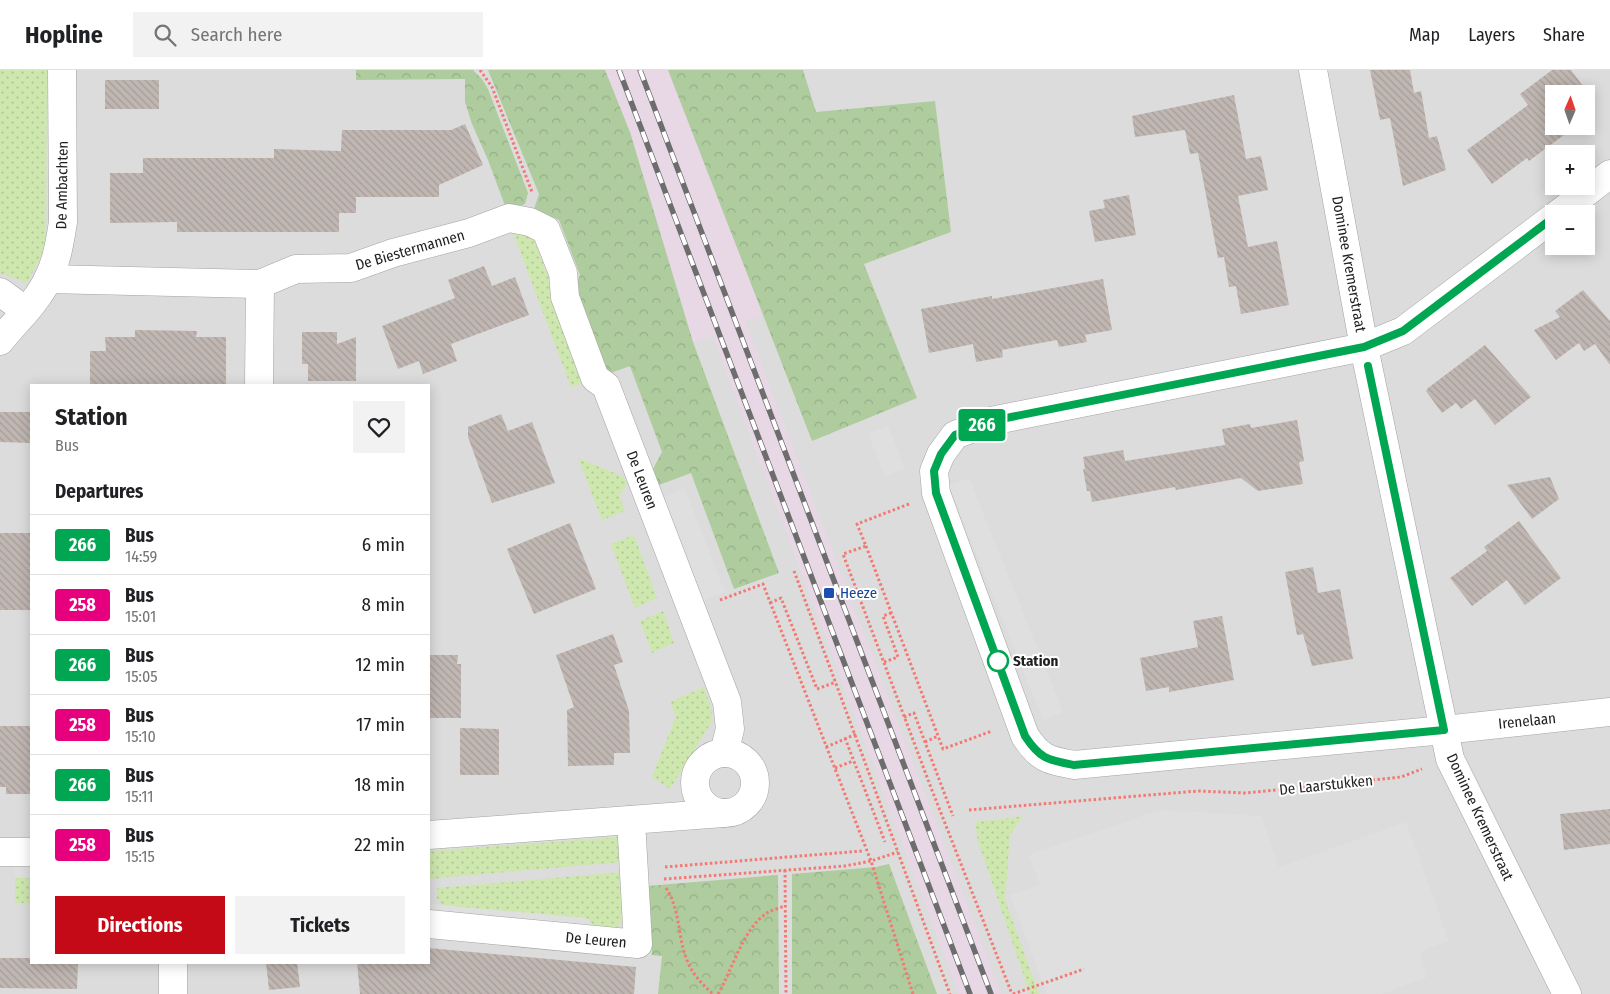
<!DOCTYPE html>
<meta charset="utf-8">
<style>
:root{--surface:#fff;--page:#f2f2f2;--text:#202124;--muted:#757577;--line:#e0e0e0;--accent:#c40a16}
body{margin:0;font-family:"Fira Sans Condensed",sans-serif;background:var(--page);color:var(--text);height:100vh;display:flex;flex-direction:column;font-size:19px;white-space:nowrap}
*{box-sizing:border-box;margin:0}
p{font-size:16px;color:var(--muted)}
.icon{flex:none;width:28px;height:28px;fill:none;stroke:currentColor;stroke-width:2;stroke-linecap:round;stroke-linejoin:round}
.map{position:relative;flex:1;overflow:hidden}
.sheet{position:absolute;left:30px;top:314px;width:400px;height:580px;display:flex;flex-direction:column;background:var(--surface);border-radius:0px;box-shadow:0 2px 12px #0003}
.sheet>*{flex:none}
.badge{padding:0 10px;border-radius:4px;font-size:18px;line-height:32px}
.needle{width:32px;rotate:2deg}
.controls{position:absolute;left:1545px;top:15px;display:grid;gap:10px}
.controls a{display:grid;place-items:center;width:50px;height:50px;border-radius:0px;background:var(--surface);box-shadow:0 2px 12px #0003;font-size:25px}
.map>.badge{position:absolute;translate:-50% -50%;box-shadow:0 0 0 2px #fff}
h2{padding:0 25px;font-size:19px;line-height:45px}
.round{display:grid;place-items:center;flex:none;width:52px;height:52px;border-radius:0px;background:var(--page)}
.summary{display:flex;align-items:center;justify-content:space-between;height:85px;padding:0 25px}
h1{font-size:24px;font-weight:700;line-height:38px}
.button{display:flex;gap:10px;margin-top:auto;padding:10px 25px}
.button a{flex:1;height:58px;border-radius:0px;background:var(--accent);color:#fff;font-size:20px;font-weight:700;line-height:58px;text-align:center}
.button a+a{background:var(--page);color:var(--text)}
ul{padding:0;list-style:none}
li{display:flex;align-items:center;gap:15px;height:60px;padding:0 25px;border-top:1px solid var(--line)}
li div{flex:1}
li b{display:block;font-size:19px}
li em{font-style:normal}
li .badge{min-width:55px;font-weight:700;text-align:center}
header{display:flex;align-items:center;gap:30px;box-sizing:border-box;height:70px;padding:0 25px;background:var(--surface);border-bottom:1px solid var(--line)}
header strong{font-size:24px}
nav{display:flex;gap:28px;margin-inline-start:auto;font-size:18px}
.search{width:350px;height:45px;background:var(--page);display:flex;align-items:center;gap:12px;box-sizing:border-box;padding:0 18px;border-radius:0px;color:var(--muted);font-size:19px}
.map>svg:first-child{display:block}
</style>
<header>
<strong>Hopline</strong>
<div class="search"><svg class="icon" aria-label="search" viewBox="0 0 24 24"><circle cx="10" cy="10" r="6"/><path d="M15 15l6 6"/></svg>Search here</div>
<nav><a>Map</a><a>Layers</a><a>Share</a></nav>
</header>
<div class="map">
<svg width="1610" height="924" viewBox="0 0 1610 924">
<defs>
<pattern id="grass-dots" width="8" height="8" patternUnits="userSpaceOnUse" patternTransform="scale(1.25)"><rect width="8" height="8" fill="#cee7ae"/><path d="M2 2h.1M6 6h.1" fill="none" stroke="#b0c695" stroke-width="1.8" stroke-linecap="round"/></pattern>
<pattern id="forest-crowns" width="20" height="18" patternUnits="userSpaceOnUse" patternTransform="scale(1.25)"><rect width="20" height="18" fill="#aecc9d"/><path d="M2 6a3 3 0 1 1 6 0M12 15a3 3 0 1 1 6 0" fill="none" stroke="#95af87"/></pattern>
<pattern id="building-back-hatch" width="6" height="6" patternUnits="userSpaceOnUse" patternTransform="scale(1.25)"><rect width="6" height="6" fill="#c0b7b2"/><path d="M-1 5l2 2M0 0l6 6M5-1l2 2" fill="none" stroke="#a59d99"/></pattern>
</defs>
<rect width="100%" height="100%" fill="#efece6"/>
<path fill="#dddcdc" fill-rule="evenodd" d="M0 0H1610V924H0ZM1554 24H1586V56H1554ZM1554 84H1586V116H1554ZM1554 144H1586V176H1554ZM31 315H429V892H31Z"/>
<polygon fill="#e8d8e6" points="605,0 668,0 764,244 745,252 1001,924 959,924 713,266 693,272 630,62"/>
<g fill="url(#grass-dots)">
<polygon points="0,0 47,0 46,168 42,184 27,213 0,203"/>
<polygon points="511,157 533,167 588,311 571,317"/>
<polygon points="578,388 624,407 627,414 619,425 625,441 602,450"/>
<polygon points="634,465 657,528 635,538 611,474"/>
<polygon points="663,541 674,573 652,583 640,551"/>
<polygon points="704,617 712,641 711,653 670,719 652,707 676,646 670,632"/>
<polygon points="1023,746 1010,765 1005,830 1039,924 1030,924 978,771 975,752"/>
<polygon points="620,767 622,792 429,809 429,781"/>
<polygon points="623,802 626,847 612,864 443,835 437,829 437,818"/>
<rect x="15" y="808" width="16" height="25"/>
</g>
<g fill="url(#forest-crowns)">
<polygon points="356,0 473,0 482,9 488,19 528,123 525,134 507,141 488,90 472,54 465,32 465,9 356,10"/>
<polygon points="488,0 605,0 630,62 693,272 779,503 734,519 691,403 659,415 653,399 662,382 630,296 602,306 572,223 580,205 559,150 534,139 539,124"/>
<polygon points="668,0 803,0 816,42 935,31 951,162 864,194 917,328 812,371"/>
<polygon points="889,794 937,924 792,924 792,804 876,797"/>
<polygon points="778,805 779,924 658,924 662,886 652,885 647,816"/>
</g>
<g fill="#dfdfdf">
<polygon points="888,356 905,399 885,406 868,364"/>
<polygon points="969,408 1063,642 1043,650 949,415"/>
<polygon points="685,419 725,522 703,530 664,427"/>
<polygon points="1159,740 1261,746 1279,797 1406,752 1449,871 1420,882 1427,907 1382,924 1047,924 1010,825 1040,815 1029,785"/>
<rect x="15" y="795" width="16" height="13"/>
<polygon points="429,834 587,848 597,859 429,844"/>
</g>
<g fill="url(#building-back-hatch)">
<polygon points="1370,0 1410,0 1414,23 1421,21 1429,68 1437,66 1446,100 1403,116 1390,48 1380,50"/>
<polygon points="1552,0 1571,0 1586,20 1581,24 1554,24 1554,56 1576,56 1529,91 1527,88 1492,114 1467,80 1528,35 1520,24"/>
<rect x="105" y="10" width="54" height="29"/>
<polygon points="1234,25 1246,89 1261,86 1268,120 1238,126 1248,177 1277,171 1289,235 1241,244 1236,216 1229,217 1224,187 1218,188 1198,83 1190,84 1185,60 1135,67 1132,46"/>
<polygon points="465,54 483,95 439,115 439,127 356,127 356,143 339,143 339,162 177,162 177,152 110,153 110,103 143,103 143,88 274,88 274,79 341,81 342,60 451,60"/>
<polygon points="1129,125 1136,165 1095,172 1089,141 1105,138 1103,130"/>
<polygon points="484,196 492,216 515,207 529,245 451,274 457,291 423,304 419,291 398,299 382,256 455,228 448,210"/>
<polygon points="1103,209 1112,260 1085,265 1087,272 1059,277 1057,270 1002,280 1003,287 976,292 973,274 929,283 921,239 992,226 992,229"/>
<polygon points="1583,220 1610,251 1610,295 1595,274 1584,281 1579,273 1556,290 1534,260 1560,247 1555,241"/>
<polygon points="135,260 197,261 196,267 226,267 226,315 90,315 90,281 106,281 105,267 135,267"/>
<polygon points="302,262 337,262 337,274 356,267 356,311 308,311 308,294 302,294"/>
<polygon points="1485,275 1531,327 1495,355 1475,329 1461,339 1456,333 1442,343 1426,321 1428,318"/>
<polygon points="0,342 31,342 31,373 0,372"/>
<polygon points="501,344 508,361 532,352 555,413 492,433 468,367 468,357"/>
<polygon points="1297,350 1304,391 1299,392 1303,414 1258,421 1241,408 1176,420 1175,417 1092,432 1090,421 1087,421 1083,399 1085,399 1083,387 1123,380 1125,391 1225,375 1222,359 1250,354 1251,358"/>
<polygon points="1550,407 1559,429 1532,449 1507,415"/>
<polygon points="1519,451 1561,508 1525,535 1507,510 1472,536 1450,508 1487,481 1484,477"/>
<polygon points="570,453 596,519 534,544 507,479"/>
<rect x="0" y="463" width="30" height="77"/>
<polygon points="1313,497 1318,523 1340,519 1353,589 1312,596 1303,564 1297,565 1285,502"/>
<polygon points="1222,546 1234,610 1169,622 1169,617 1146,621 1140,588 1198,577 1193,551"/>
<polygon points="613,564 623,592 614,595 629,641 630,683 614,683 614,695 568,696 567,640 574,637 556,585"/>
<polygon points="429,585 458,585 457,594 461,594 461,648 429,648"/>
<polygon points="0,656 31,656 31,724 6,724 6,717 0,717"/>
<polygon points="460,658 499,659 499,705 460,705"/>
<polygon points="1610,739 1610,774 1564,780 1560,744"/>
<polygon points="429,878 636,897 634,924 360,924 357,892 429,892"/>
<polygon points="0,888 31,888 31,892 78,892 77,919 0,918"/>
<polygon points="266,892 297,892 300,917 269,920"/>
</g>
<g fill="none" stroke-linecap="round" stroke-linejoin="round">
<g stroke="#a3a3a3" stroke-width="29">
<g id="minor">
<polyline points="1313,0 1364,277 1450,689 1567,924"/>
<polyline points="1558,144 1610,104"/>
<path d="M1554 147 1403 261 1364 277 991 351 955 365 941 384 934 401 936 423 1025 666C1040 689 1048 690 1074 695L1444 660 1610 642"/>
<polyline points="48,209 260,214 296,199 351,198 393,183 469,163 509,148 530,152 546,160 563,203 565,227 595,308 606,316 727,632 730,659 724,683"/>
<polyline points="0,222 26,241"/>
<path d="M0 271C16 251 37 232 48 209 57 191 60 171 63 152L62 0"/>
<polyline points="259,315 260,214"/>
<circle cx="725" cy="713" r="30"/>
<polyline points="429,765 723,743"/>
<polyline points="0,782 31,782"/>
<polyline points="429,854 638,874 631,750"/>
<polyline points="173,892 173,924"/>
</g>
</g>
<g stroke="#f37973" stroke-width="3" stroke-dasharray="2.5 2.5" stroke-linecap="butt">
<polyline points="480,0 492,17 532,122"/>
<polyline points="909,434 857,454 866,476 843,484 930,715 1012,924"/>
<polyline points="866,476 943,679 992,661"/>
<path d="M794 501C847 642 898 783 950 924"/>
<polyline points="720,530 763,514 871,791 913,924"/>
<polyline points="770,533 781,528 817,619 836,612"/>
<polyline points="884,592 898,587 883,546 891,543"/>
<polyline points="904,647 914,643 953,746"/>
<polyline points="845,668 885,772"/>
<polyline points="925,672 938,666"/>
<polyline points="826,677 856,664"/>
<polyline points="835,698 853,691"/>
<polyline points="969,740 1198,721 1246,723 1401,707 1422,699"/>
<polyline points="665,797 862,781"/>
<polyline points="785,800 786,924"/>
<polyline points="664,809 845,796 871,791 898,782"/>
<path d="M666 818C681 841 677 866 687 890 692 904 702 914 713 924"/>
<path d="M718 924C732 901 743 858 767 843 772 840 779 838 785 836"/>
<polyline points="1013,924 1084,899"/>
</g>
<use href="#minor" stroke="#fff" stroke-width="28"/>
<g stroke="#6d6d6d" stroke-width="5.5">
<g id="rail">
<polyline points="619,0 970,924"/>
<polyline points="640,0 991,924"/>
</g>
</g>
<use href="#rail" stroke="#fff" stroke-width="4" stroke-dasharray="11" stroke-linecap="butt"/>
</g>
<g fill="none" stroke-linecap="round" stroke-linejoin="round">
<g stroke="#fff" stroke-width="11">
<path id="line" d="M1368 296 1444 660 1074 695C1048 690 1040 689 1025 666L936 423 934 401 941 384 955 365 991 351 1364 277 1403 261 1554 147"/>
</g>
<use href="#line" stroke="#00a651" stroke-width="8"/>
</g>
<rect fill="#1a4fb4" stroke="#fff" stroke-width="2" x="823" y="517" width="12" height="12" rx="2.5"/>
<circle fill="#fff" stroke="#00a651" stroke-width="2.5" cx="998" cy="591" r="10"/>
<g text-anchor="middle" stroke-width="4" stroke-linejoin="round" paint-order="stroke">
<g font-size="15" fill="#1f1f1f" stroke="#fff">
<text transform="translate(62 115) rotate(-89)" y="5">De Ambachten</text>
<text transform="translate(410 180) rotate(-16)" y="5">De Biestermannen</text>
<text transform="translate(1349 194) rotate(80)" y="5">Dominee Kremerstraat</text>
<text transform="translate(642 410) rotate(69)" y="5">De Leuren</text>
<text transform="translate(1527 651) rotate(-6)" y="5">Irenelaan</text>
<text transform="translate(1326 715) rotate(-6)" y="5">De Laarstukken</text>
<text transform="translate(1480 747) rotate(65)" y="5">Dominee Kremerstraat</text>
<text transform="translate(596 870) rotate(5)" y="5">De Leuren</text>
</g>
<g font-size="15" fill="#164399" stroke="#fff" text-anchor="start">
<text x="840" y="528">Heeze</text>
</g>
<g font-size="15" font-weight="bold" fill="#1f1f1f" stroke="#fff" text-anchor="start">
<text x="1013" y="596">Station</text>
</g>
</g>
</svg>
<div class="controls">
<a><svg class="needle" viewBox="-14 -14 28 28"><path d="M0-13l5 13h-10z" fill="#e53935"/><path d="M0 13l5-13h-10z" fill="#757577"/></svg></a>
<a>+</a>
<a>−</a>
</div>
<b class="badge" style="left:982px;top:355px;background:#00a651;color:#fff">266</b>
<section class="sheet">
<div class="summary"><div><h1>Station</h1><p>Bus</p></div><a class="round"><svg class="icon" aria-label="heart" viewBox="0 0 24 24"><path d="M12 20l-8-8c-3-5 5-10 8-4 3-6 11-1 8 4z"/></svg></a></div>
<h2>Departures</h2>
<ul>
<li><span class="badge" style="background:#00a651;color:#fff">266</span><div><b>Bus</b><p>14:59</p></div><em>6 min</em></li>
<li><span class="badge" style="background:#e6007e;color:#fff">258</span><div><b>Bus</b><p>15:01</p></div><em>8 min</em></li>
<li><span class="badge" style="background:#00a651;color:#fff">266</span><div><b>Bus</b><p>15:05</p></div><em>12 min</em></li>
<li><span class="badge" style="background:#e6007e;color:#fff">258</span><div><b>Bus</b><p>15:10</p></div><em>17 min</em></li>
<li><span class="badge" style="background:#00a651;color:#fff">266</span><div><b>Bus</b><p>15:11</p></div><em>18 min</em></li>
<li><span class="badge" style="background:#e6007e;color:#fff">258</span><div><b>Bus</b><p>15:15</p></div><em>22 min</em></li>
</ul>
<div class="button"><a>Directions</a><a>Tickets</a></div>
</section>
</div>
